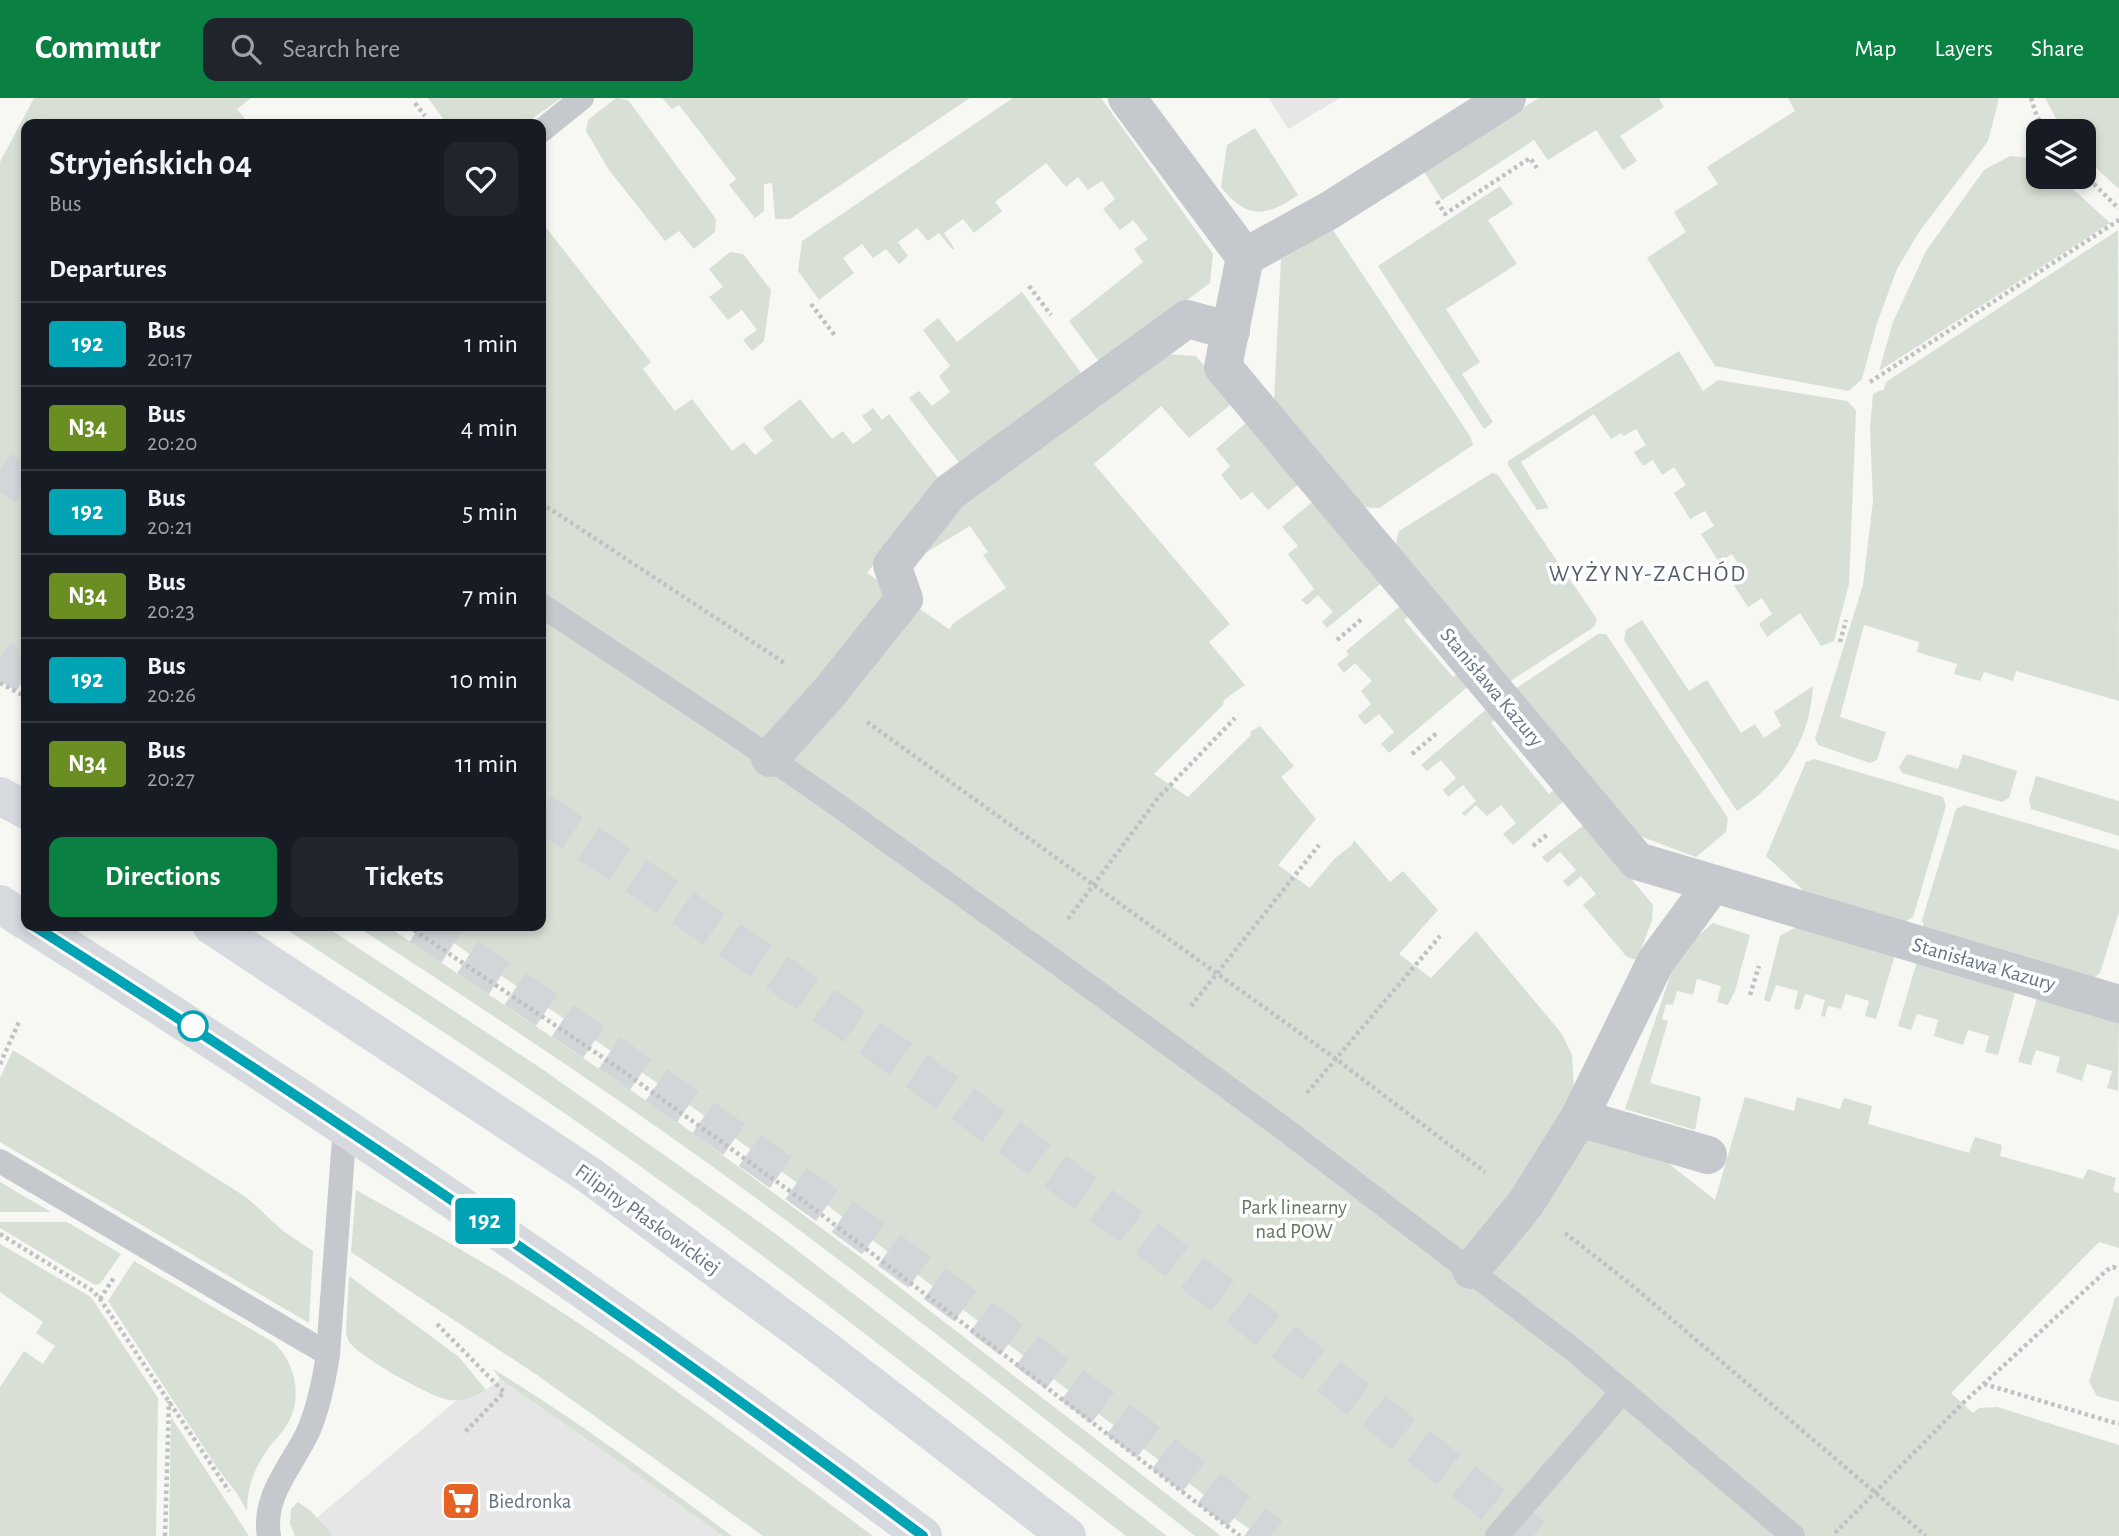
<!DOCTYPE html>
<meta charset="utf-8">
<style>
:root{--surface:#171b24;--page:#20242c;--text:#f1f3f6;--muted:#9ea1a6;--line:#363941;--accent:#0b8043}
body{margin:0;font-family:"Alegreya Sans",sans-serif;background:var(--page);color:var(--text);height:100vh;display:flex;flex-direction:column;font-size:26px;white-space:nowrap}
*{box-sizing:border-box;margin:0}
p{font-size:23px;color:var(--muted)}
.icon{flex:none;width:38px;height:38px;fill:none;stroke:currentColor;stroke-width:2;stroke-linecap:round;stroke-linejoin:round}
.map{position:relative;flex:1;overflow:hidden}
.side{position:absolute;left:21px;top:21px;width:525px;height:812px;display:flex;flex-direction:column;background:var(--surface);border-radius:14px;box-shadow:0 4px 10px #0003}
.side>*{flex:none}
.badge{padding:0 14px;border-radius:5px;font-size:24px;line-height:46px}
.controls{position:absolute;left:2026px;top:21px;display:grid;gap:14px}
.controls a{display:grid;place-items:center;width:70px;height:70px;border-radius:14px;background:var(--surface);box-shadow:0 4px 10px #0003;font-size:35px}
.map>.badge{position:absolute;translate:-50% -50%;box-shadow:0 0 0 4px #fff}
h2{padding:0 28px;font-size:26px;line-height:63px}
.round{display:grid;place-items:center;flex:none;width:74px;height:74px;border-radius:14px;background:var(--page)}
.head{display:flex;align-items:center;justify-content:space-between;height:119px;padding:0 28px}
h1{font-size:33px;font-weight:600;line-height:52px}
.button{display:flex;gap:14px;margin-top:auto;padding:14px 28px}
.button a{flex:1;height:80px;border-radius:14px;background:var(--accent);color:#fff;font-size:28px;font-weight:600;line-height:80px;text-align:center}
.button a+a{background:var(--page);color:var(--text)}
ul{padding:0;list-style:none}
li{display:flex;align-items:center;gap:21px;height:84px;padding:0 28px;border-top:2px solid var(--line)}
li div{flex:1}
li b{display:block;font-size:26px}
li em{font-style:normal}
li .badge{min-width:77px;font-weight:700;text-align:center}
header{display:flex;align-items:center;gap:42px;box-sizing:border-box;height:98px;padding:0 35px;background:var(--accent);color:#fff}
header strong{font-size:33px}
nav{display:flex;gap:38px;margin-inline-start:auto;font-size:24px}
.search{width:490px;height:63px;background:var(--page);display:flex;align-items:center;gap:18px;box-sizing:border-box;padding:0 24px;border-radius:14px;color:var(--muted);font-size:26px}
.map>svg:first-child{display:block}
</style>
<header>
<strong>Commutr</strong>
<div class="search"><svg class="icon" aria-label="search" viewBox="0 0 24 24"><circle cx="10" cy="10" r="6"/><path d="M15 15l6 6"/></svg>Search here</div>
<nav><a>Map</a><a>Layers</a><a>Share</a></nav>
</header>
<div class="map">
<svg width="2119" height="1438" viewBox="0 0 2119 1438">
<rect width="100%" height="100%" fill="#f7f7f4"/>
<g fill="#e5e6e5">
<polygon points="1269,0 1340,0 1288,31"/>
<polygon points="500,1281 621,1365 723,1438 295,1438 457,1302 478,1298"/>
</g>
<g fill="#d8dfd5">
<polygon points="34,0 251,0 237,11 249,26 26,26 26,587 0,573 0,64"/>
<polygon points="428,0 561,0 525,26 447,26"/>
<polygon points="616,0 628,2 716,121 715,134 694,151 679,133 665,143 609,72 586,33 588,22"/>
<polygon points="662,0 970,0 790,121 775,121 772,85 764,86 764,113 755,120 729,87 736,81 679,7 672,11"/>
<polygon points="1013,0 1101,0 1213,156 1210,185 1101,266 1069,223 1143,164 1134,151 1148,141 1133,122 1120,132 1103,111 1115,101 1102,83 1088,92 1078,79 1066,89 1046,65 995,104 1002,113 974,135 963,121 944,135 954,150 953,152 939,135 928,143 917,130 898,144 908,158 899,166 886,151 873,160 862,146 843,160 854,175 819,202 798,173 802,143"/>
<polygon points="1539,0 1659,0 1664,9 1620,38 1637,63 1623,72 1596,32 1548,62 1534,42 1442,102 1423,72"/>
<polygon points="1788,0 1999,0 1988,43 1919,134 1897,171 1877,225 1862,281 1849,293 1715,268 1647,160 1686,134 1674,114 1718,86 1707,69 1795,13"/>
<polygon points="2045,0 2119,0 2119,91 2084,59 2084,33 2063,33"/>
<path d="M1255 30 1298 97C1266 119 1247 122 1221 89L1227 47Z"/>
<polygon points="2010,58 2039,61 2039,79 2060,79 2110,125 1879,273 1893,224 1926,153 1984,72"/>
<polygon points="1500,88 1513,106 1488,122 1517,166 1446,211 1480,264 1462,276 1493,324 1484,331 1378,168"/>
<polygon points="541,123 651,264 643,271 675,313 692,301 732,353 744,344 755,357 773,343 763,330 800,301 832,341 843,333 853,346 872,332 862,318 873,310 882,322 889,316 939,381 867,475 949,531 955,524 1006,490 983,457 988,454 970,428 917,460 959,408 1164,256 1196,258 1234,304 1189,340 1161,308 1094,366 1230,526 1209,544 1245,587 1224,602 1223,607 1154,676 1188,699 1251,637 1250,634 1260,628 1294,668 1281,679 1316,721 1278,767 1310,790 1334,761 1352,747 1354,742 1390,784 1403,773 1438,812 1399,856 1431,880 1476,833 1562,936 1572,957 1574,991 1715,1102 1745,999 1794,1013 1797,999 1840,1011 1844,1000 1872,1008 1868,1026 1969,1055 1975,1039 2002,1047 2000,1058 2083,1081 2088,1071 2116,1080 2113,1093 2119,1095 2119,1150 2099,1144 1951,1295 1973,1315 1979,1310 1997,1309 2119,1347 2119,1438 1260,1438 1242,1426 814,1097 688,1006 429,828 541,828"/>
<polygon points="1333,132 1470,338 1473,347 1379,410 1361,409 1274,303 1281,161"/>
<polygon points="2118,132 2119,603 2016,573 2013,583 1984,574 1980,583 1954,576 1957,566 1917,554 1919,544 1864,527 1840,619 1886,634 1877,662 1870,665 1818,647 1815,641 1863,487 1873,403 1870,331 1873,296 1884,291 1886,284"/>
<polygon points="730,154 743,156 771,192 764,243 752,253 743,242 757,232 742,212 728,222 709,199 723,189 709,171"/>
<polygon points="1022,194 1084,279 961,367 909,300 919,293 932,308 950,294 939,278 950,268 923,232 938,220 957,244"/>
<polygon points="1679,253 1703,293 1718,282 1847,303 1856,312 1849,486 1834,543 1821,548 1800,515 1767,539 1759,526 1772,516 1762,500 1748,509 1730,481 1743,473 1732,456 1719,464 1701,436 1714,428 1705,413 1690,421 1674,395 1686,387 1674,369 1662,377 1653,362 1643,368 1634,354 1646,347 1636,331 1624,338 1621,335 1611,341 1594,316 1521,364 1549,410 1537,412 1508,367 1508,363"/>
<polygon points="1249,322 1300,385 1268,412 1252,394 1241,402 1221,377 1230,368 1216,351"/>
<polygon points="1492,375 1498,377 1597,521 1594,529 1509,584 1395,449 1399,433"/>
<polygon points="1316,401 1384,483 1327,530 1322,524 1333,514 1318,497 1307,507 1301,502 1314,491 1288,456 1298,448 1282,429"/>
<polygon points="1403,506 1411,516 1404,522 1453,579 1461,573 1471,586 1389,655 1381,646 1394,634 1379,616 1365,627 1358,618 1371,606 1361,593 1372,583 1355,565 1344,575 1337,566 1349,557 1346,553"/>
<path d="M1642 522 1689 593 1707 582 1741 635 1755 626 1764 640 1781 628 1774 614 1813 588C1810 643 1783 683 1737 713L1624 542 1626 532Z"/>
<polygon points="1598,536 1606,536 1728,720 1726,734 1696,759 1637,737 1515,591"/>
<polygon points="1490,608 1498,618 1491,625 1549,696 1556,690 1565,702 1513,747 1503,736 1516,725 1501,707 1487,718 1476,707 1465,718 1462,715 1476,703 1463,687 1448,699 1443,692 1456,680 1441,662 1427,673 1421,667"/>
<polygon points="1907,656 1958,671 1963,656 2017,673 2009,700 2002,704 1902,675 1899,669"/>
<polygon points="1814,661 1943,699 1946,708 1913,819 1903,825 1807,796 1766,758 1806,664"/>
<polygon points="2036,678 2119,703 2119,738 2031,711 2029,702"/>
<polygon points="1964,707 2119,752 2119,814 2100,875 2093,881 1925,832 1922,822 1956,711"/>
<polygon points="1585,726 1653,807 1652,822 1637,862 1627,859 1583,807 1596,796 1581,778 1568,789 1563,783 1576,772 1560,754 1547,765 1542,759"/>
<polygon points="1713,825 1750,837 1735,893 1728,907 1717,904 1721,888 1697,881 1693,897 1677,893 1673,907 1666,906 1662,921 1668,923 1650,985 1701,999 1695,1032 1625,1011 1675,864 1694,841"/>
<path d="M281 828H325L542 971 776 1136 1167 1438H1126C964 1313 804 1185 637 1066 521 983 400 906 281 828Z"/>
<path d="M356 828H387L675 1022 863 1161 1221 1438H1195C1038 1316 882 1191 720 1074 601 988 479 908 356 828Z"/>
<polygon points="1798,828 1895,857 1876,921 1865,918 1869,903 1846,896 1841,911 1828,908 1825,919 1821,918 1825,902 1805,896 1800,912 1794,911 1798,893 1776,887 1770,904 1764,902 1780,838"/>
<polygon points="1917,863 2016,891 1998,957 1985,954 1989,938 1968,932 1963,947 1934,938 1938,922 1917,916 1911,932 1898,928"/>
<polygon points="2038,897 2119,921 2118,993 2107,990 2112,973 2087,966 2082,983 2056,974 2060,959 2036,952 2031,967 2018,964"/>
<polygon points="13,952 246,1099 283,1133 313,1153 309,1225 0,1044 0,980"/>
<polygon points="0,1084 51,1114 0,1114"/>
<path d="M356 1092C424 1130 492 1168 557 1211 666 1282 769 1361 873 1438H763L537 1277 351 1154Z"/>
<polygon points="0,1124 67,1124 121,1156 100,1186 95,1187 0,1130"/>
<polygon points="0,1146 91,1199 158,1300 156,1438 0,1438 0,1289 24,1253 43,1266 55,1248 36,1235 43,1224 0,1194"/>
<path d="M134 1163 273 1244C295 1263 303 1299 288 1325 283 1335 274 1342 268 1351 254 1370 247 1390 247 1413L238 1397 218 1371 108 1203Z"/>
<path d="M349 1178 459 1259 486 1292C476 1300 463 1303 450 1302 432 1300 366 1262 353 1248 348 1244 347 1240 346 1234Z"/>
<polygon points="2119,1198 2119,1304 2097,1298 2089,1284 2115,1200"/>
<path d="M493 1271C576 1321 654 1380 732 1438H723L621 1365 500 1281Z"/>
<polygon points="171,1319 249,1438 169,1438"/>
<polygon points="298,1404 311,1413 333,1438 295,1438 290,1426 291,1411"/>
</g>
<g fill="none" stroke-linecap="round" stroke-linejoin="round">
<g stroke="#d3d6d8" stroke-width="38" stroke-dasharray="38 19" stroke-linecap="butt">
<polyline points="0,372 26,388"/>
<polyline points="0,561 26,577"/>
<path d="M541 714C882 940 1212 1183 1533 1438"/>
<path d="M420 828C712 1019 994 1225 1271 1438"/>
</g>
<g stroke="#bfc1c3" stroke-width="4.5" stroke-dasharray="3.5 3.5" stroke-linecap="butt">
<polyline points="2031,0 2037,19 2048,33"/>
<polyline points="415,5 425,18"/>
<polyline points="2084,76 2119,111"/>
<polyline points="1437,103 1445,116 1530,60 1537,70"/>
<polyline points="1029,188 1051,217"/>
<polyline points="811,206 836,239"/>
<polyline points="1870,284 2119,122"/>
<polyline points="541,405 786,566"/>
<polyline points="1337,542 1363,520"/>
<polyline points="1840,544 1846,522"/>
<polyline points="0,585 26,599"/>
<polyline points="867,624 1336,961 1485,1074"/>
<polyline points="1412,656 1437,635"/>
<polyline points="1533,748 1549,735"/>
<polyline points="1068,821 1158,700 1235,620"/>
<polyline points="408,828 620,971 805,1104 1240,1438"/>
<polyline points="1750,897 1759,868"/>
<polyline points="1191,908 1319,747"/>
<polyline points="0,966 19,924"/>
<polyline points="1307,995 1440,838"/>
<polyline points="1565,1135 1634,1189 1926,1438"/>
<polyline points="0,1136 93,1193 100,1201 229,1393"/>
<polyline points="100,1201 115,1178"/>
<polyline points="437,1226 504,1294 463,1336"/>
<polyline points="1984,1286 2119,1326"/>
<polyline points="1835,1435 1963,1305 2107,1172 2113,1169 2119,1171"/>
<polyline points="165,1438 169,1303"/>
</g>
<g stroke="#c5c8cc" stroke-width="24">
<polyline points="541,33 582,0"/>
<polyline points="541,507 731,633 829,701 1074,877 1279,1027 1575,1253 1793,1438"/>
<path d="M0 1063 328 1256C324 1283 319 1309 308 1334 292 1368 262 1398 269 1438"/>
<polyline points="328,1256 345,1028"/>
<polyline points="1497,1438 1623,1293"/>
</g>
<g stroke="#c5c8cc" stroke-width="38">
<polyline points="1127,0 1245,159 1223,269 1637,763 2119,906"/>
<polyline points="1245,159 1330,112 1507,0"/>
<polyline points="770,660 828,596 904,501 892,467 950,394 1187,221 1231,233"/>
<polyline points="1579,1020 1708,1057"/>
<polyline points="1471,1172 1526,1105 1579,1020 1656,863 1713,786"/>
</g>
<g stroke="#d6dadf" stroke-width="38">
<polyline points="0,698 26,712"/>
<polyline points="0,806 26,823"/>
<path d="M34 828C338 1020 636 1222 923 1438"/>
<polyline points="212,828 589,1077 818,1246 1067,1438"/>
</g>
</g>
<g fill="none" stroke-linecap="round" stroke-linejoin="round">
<g stroke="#fff" stroke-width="16">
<path id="line" d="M34 828C338 1021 635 1222 923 1438"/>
</g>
<use href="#line" stroke="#00a3b4" stroke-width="10"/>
</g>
<defs>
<g id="supermarket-square" transform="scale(2.0125)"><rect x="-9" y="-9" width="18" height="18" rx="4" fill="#e66325" stroke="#fff"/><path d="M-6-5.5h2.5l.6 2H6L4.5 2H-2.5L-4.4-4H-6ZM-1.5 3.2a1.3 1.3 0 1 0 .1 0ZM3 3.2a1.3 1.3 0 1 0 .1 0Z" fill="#fff"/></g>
</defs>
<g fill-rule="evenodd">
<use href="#supermarket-square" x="461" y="1403"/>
</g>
<circle fill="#fff" stroke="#00a3b4" stroke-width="3.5" cx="193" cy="928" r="14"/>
<g text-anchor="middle" stroke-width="7" stroke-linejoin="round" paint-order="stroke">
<g font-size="21" fill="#667586" stroke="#fff">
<text transform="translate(1492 589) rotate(50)" y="7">Stanisława Kazury</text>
<text transform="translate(1984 866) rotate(16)" y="7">Stanisława Kazury</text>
<text transform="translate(648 1121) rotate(36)" y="7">Filipiny Płaskowickiej</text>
</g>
<g font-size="21" fill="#637861" stroke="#fff">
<text x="1294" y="1116">Park linearny<tspan x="1294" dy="24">nad POW</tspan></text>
</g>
<g font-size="21" fill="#667586" stroke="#fff" text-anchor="start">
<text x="488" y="1410">Biedronka</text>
</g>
<g font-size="23" letter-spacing="2" fill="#545e6b" stroke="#fff">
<text x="1648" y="483">WYŻYNY-ZACHÓD</text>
</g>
</g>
</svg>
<div class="controls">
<a><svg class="icon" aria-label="layers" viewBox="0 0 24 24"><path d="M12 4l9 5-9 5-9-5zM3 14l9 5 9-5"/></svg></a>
</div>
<b class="badge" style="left:485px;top:1123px;background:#00a3b4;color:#fff">192</b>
<section class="side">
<div class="head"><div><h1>Stryjeńskich 04</h1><p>Bus</p></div><a class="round"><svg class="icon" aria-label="heart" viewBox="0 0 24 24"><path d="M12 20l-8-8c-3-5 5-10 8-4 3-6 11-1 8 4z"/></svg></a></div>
<h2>Departures</h2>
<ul>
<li><span class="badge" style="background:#00a3b4;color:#fff">192</span><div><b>Bus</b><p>20:17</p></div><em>1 min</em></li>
<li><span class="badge" style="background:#6b8e23;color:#fff">N34</span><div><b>Bus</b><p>20:20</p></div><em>4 min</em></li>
<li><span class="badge" style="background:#00a3b4;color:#fff">192</span><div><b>Bus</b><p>20:21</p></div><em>5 min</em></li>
<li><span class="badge" style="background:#6b8e23;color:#fff">N34</span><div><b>Bus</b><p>20:23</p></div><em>7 min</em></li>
<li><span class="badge" style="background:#00a3b4;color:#fff">192</span><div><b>Bus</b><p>20:26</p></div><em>10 min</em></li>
<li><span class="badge" style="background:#6b8e23;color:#fff">N34</span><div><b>Bus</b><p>20:27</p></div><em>11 min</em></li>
</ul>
<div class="button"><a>Directions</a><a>Tickets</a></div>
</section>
</div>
